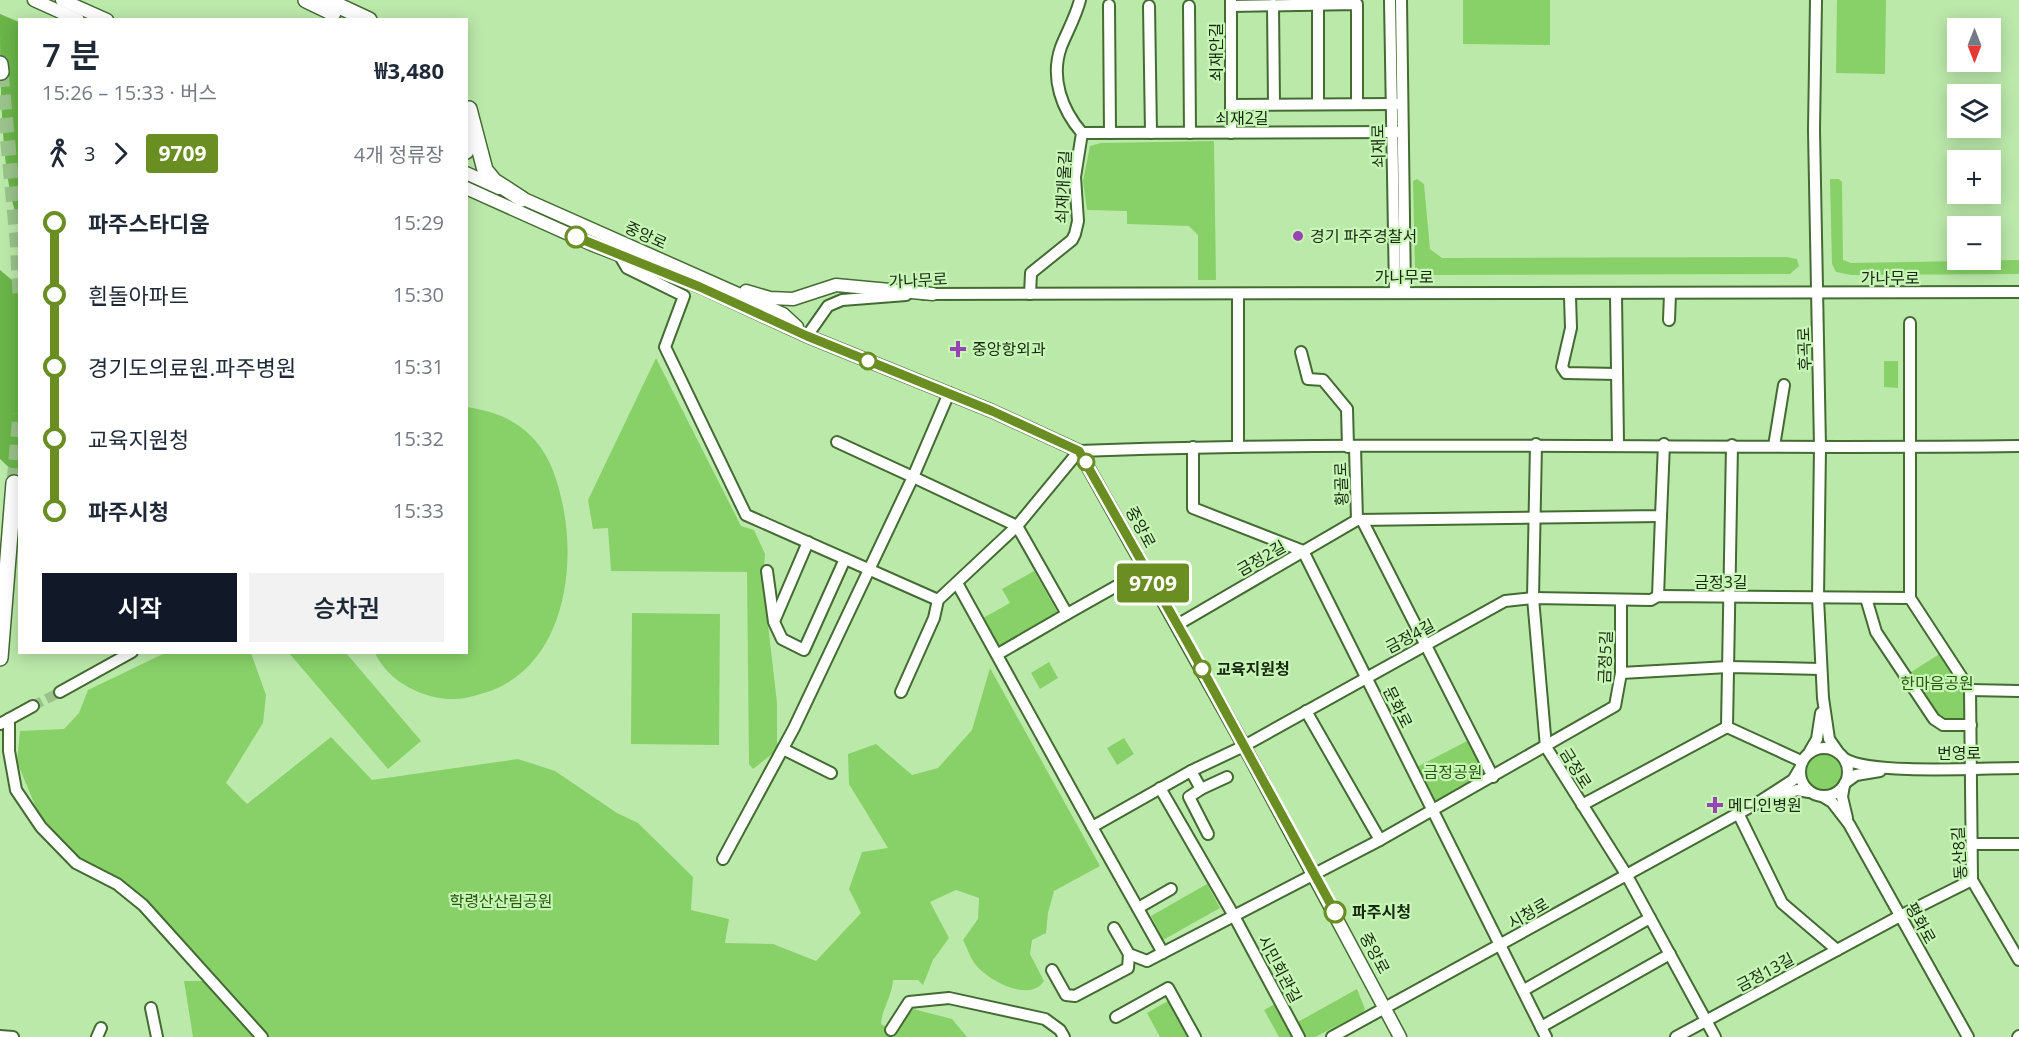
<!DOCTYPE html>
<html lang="ko">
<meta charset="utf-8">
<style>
:root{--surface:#fff;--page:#f2f2f3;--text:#1f2937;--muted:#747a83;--accent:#111827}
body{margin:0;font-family:"Open Sans","Noto Sans KR",sans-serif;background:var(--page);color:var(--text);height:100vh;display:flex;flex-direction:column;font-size:22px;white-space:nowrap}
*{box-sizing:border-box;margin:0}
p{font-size:20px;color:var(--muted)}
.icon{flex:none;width:33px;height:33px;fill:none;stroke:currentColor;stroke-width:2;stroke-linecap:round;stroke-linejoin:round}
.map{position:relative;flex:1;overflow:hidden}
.side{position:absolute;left:18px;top:18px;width:450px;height:636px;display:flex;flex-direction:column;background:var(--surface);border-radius:0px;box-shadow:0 3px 15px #0003}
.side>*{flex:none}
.badge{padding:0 12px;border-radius:4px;font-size:21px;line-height:39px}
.needle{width:39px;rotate:180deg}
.fabs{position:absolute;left:1947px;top:18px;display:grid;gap:12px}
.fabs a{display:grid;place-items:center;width:54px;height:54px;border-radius:0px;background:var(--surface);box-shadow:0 3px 15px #0003;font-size:30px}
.map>.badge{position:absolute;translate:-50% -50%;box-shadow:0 0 0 3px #fff}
.legs{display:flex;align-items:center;gap:9px;height:66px;padding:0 24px;font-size:20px}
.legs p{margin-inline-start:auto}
.overview{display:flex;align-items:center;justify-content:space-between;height:102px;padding:0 24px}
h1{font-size:33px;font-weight:600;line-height:45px}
.cta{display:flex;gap:12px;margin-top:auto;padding:12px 24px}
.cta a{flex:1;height:69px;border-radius:0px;background:var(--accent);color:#fff;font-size:24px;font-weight:600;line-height:69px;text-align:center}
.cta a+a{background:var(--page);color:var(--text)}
ul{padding:0 24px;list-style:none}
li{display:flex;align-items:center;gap:21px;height:72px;font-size:22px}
li i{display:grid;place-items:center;width:9px;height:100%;margin:0 8px;background:currentColor}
li i::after{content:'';width:15px;height:15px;margin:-8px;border:4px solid;border-radius:50%;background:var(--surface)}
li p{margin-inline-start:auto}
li:first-child i{background:linear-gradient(#0000 50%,currentColor 0)}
li:last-child i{background:linear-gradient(currentColor 50%,#0000 0)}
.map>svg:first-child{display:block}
</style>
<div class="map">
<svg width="2019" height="1037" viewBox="0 0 2019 1037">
<rect width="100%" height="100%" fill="#bbe9aa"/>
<g fill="#88d169">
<polygon points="1463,0 1550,0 1550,45 1463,44"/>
<polygon points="1837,0 1886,0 1885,74 1836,73"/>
<polygon points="1214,141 1216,280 1198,280 1198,235 1189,226 1127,224 1127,211 1087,210 1083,181 1090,146 1101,143"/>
<polygon points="1417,179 1424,184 1430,249 1442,258 1786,257 1797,259 1799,266 1790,274 1424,275 1415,268 1413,181"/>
<polygon points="1830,179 1839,179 1842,182 1843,260 1851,263 2019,260 2019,274 1851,275 1836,272 1832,264"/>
<polygon points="656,358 741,526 754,530 765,554 763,581 777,703 777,750 753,769 749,764 747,572 611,571 608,528 593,529 588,500"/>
<polygon points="1884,361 1898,361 1898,388 1884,387"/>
<path d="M467 407C492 411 513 418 531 436 550 455 558 481 563 506 577 575 561 670 484 693 466 699 452 701 434 697 409 691 386 676 375 653L466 652Z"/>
<polygon points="1034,571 1058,613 999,646 983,618 1010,603 1002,589"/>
<polygon points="632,613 720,614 719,745 631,744"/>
<path d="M165 653H251L266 695 263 723 226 783 247 804 331 737 372 780 518 759 555 771 617 813 638 823 693 877 691 910 729 919 725 943 773 944 816 961 861 913 849 889 862 852 888 848 849 784 848 754 876 744 912 775 938 768 972 730 990 668 1100 866 1054 891 1048 913 1046 933 1032 940 1030 954 1044 981C1030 1004 984 979 973 961 969 955 967 947 963 940L978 919 979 898 956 890 930 902 949 938 933 960 923 985 918 980H893C892 997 882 1008 881 1024L894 1031 913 1009 952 1019 967 1037H193L184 981H204L196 966 134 894 76 863 42 822 17 762 20 731 64 729 79 713 88 690Z"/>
<polygon points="289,653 346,653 421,741 388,769"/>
<polygon points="1941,653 1966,691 1968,723 1945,723 1937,717 1908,674"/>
<polygon points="1049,662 1058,678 1040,689 1031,673"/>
<polygon points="1124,738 1134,754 1117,765 1107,748"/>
<polygon points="1471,739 1490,776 1434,805 1415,768"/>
<circle cx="1823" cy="772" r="18"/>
<polygon points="1207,884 1220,908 1163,940 1151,916"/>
<polygon points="1357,989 1365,1009 1362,1013 1315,1037 1303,1037 1296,1023"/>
<polygon points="1168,1001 1173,1004 1192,1037 1160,1037 1147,1013"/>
<polygon points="1275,1004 1293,1037 1279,1037 1264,1010"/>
</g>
<g fill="#6ab449">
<path d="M0 14 19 22V221C0 183 0 65 0 14Z"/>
<polygon points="0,270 19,286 19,477 0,459"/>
</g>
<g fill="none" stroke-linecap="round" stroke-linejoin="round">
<polyline stroke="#9ac38b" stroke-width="10" stroke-dasharray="10 5" stroke-linecap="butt" points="33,706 60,692"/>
<g stroke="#9ac38b" stroke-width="15" stroke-dasharray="15 8" stroke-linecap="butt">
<polyline points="1,72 17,238 20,295"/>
<polyline points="14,483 20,414"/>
</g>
<g stroke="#436b32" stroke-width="14">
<g id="minor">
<polyline points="1390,0 1395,292"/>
<polyline points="1401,0 1405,292"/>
<polyline points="1816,0 1814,130 1820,447 1818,598 1823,698 1829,739 1838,752"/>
<polyline points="1231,1 1231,133"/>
<polyline points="1109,5 1110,133"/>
<polyline points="1273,5 1274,104"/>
<polyline points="1149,6 1151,133"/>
<polyline points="1189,6 1190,133"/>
<polyline points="1231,6 1357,4 1357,104"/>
<polyline points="1318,104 1318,4"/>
<polyline points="1231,105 1397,104"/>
<polyline points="1082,133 1401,132"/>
<polyline points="620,256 627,268 684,296 665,347 746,515 938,600"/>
<polyline points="924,294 2019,292"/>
<path d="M1030 294 1031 273 1072 240 1075 234 1078 221 1075 177 1082 133C1062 110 1050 78 1061 47 1067 32 1076 16 1080 0"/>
<polyline points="1616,295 1618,444"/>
<polyline points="1570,297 1571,328 1562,367 1566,373 1617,374"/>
<polyline points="1669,320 1670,294"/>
<polyline points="1910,323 1910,598 1970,690"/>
<polyline points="807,336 828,306 842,300 906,295"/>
<polyline points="1301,352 1308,379 1323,380 1347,409 1348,447"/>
<polyline points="837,442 913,477 949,393"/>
<polyline points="1536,444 1533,598 1546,747 1626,874 1715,1037"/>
<polyline points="1732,445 1727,727 1801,761"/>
<polyline points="1774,446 1784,385"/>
<polyline points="1193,447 1193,508 1303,551 1546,1037"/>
<polyline points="1238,447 1238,296"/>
<polyline points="1355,447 1357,520"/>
<polyline points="1362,520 1493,777"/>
<polyline points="767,571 774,622 782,639 804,650 845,559"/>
<polyline points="957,583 1092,827 1191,771 1244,746 1505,601 1533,598 1651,600 1658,596 1910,598"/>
<polyline points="1658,596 1661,516"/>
<polyline points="1866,598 1876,632 1934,719 1943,725 1971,725"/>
<polyline points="775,619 808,542"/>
<polyline points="1177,625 1357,520 1661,516 1664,444"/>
<polyline points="998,654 1067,614"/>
<polyline points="1621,673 1728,667 1821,669"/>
<polyline points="1970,690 1972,880 2019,960"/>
<polyline points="1970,690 2019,691"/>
<polyline points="60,692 132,652"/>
<path d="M901 692 934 618 938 600 1017 526 1079 451C1392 440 1706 450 2019 446"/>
<polyline points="1306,711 1380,840"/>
<polyline points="9,719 9,751 16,790 41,827 76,863 117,884 143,905 262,1037"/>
<polyline points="0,724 33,706"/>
<circle cx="1824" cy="772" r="24"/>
<polyline points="783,749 831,773"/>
<polyline points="1810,751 1817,739 1821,713"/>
<path d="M1845 759C1873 775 1981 768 2019 768"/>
<polyline points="1191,771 1201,789 1227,777"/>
<polyline points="1845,783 1856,775 1880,771"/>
<polyline points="1844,785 1842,797 1847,818"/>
<polyline points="1160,788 1234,916 1299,1037"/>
<polyline points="1201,789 1189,797 1208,834"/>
<polyline points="1822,796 1832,802 1849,824 1968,1037"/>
<polyline points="1770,799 1797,790 1809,792"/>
<polyline points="1582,805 1727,727"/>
<polyline points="1738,813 1782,903 1837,950"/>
<polyline points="1092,827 1163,953"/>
<polyline points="1973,844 2019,844"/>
<polyline points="723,859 794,728 913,477 1017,526 1067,614 1145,570"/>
<polyline points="1138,908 1171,889"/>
<polyline points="1114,928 1129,954 1147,961 1380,840 1615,706 1621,673 1621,600"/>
<polyline points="1052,970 1066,995 1075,996 1128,968 1129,954"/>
<polyline points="1524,990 1650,918"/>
<polyline points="151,1008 157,1037"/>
<polyline points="1116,1017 1168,988 1195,1037"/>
<polyline points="1541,1027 1670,954"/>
<polyline points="891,1030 909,1002 949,998 1045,1019 1060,1030 1064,1037"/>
<polyline points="0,1036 13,1037"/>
<polyline points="97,1037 101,1028"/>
<polyline points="1332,1037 1759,802 1793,780 1799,770"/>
<polyline points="1676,1037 1900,916 1972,880"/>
<polyline points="2018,1037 2019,1036"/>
</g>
</g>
<g stroke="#436b32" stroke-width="15">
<g id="major">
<polyline points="34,0 78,20"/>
<polyline points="62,0 107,20"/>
<polyline points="466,173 499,188"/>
<polyline points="466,188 591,244 701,287 807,336 992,411 1079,451 1244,746 1400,1037"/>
<polyline points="515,195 783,314 797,327"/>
<polyline points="746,291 770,298 793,299 836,285 933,294"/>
</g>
</g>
<g stroke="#436b32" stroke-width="18">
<g id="highway">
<polyline points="306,0 333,13"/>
<polyline points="326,0 369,20"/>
<polyline points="0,64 1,72"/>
<polyline points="469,109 485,170 494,181 522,199"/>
<polyline points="466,151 470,122"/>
<polyline points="0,658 14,483"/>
</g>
</g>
<use href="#minor" stroke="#fff" stroke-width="10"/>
<use href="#major" stroke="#fff" stroke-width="12"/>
<use href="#highway" stroke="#fff" stroke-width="15"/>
</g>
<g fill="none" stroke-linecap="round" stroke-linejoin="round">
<g stroke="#fff" stroke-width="14">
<polyline id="line-1" points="576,237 700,287 807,336 992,411 1079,451 1190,647 1335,912"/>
</g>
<use href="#line-1" stroke="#6b8e23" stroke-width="9"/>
</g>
<g fill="#9844b2" stroke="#c8f6b7" stroke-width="2">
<circle cx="1298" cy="236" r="6"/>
<path d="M955 340h6v6h6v6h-6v6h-6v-6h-6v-6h6z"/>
<path d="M1712 796h6v6h6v6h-6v6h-6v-6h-6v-6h6z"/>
</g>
<g fill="#fff" stroke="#6b8e23" stroke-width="3">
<circle cx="576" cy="237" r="10"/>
<circle cx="868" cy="361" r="8"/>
<circle cx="1086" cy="462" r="8"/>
<circle cx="1202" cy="669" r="8"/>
<circle cx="1335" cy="912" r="10"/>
</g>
<g text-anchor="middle" stroke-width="4.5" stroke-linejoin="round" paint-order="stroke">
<g font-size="16" fill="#182911" stroke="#c8f6b7">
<text transform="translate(1216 52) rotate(-90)" y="6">쇠재안길</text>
<text x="1242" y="124">쇠재2길</text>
<text transform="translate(1378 146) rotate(-91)" y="6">쇠재로</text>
<text transform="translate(1063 187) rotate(-87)" y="6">쇠재개울길</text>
<text transform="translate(646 235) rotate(24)" y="6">중앙로</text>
<text x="1404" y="283">가나무로</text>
<text x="1890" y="284">가나무로</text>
<text transform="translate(918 280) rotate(-3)" y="6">가나무로</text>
<text transform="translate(1804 349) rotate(-92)" y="6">후곡로</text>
<text transform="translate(1341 484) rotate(-92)" y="6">황골로</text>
<text transform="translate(1141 527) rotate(62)" y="6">중앙로</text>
<text transform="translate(1261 558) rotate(-30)" y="6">금정2길</text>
<text x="1721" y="588">금정3길</text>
<text transform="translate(1410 636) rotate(-28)" y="6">금정4길</text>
<text transform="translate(1605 657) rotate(-88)" y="6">금정5길</text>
<text transform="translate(1398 707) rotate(63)" y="6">문화로</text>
<text x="1959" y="759">번영로</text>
<text transform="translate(1576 768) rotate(58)" y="6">금정로</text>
<text transform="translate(1959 853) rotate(-93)" y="6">동산8길</text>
<text transform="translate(1528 913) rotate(-30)" y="6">시청로</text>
<text transform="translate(1921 923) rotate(61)" y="6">평화로</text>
<text transform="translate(1375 953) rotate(62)" y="6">중앙로</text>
<text transform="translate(1280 969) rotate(62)" y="6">시민회관길</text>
<text transform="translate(1765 972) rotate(-28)" y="6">금정13길</text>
</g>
<g font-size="16" fill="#182911" stroke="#c8f6b7" text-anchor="start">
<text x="1310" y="242">경기 파주경찰서</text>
<text x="972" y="355">중앙항외과</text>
<text x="1728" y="811">메디인병원</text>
</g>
<g font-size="16" font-weight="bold" fill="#182911" stroke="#c8f6b7" text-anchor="start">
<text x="1216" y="675">교육지원청</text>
<text x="1352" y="918">파주시청</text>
</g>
<g font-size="16" fill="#29580f" stroke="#c8f6b7">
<text x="1937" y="689">한마음공원</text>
<text x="1453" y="778">금정공원</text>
<text x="501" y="907">학령산산림공원</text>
</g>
</g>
</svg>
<div class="fabs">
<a><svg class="needle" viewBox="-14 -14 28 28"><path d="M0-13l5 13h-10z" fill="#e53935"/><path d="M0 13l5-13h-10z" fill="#747a83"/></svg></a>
<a><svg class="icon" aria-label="layers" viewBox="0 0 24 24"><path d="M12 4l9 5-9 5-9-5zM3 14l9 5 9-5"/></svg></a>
<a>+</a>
<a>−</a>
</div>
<b class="badge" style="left:1153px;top:583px;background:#6b8e23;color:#fff">9709</b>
<section class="side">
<div class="overview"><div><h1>7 분</h1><p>15:26 – 15:33 · 버스</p></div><b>₩3,480</b></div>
<div class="legs"><svg class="icon" aria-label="walk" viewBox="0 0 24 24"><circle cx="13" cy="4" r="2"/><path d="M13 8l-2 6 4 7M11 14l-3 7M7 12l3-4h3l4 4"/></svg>3<svg class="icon" aria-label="forward" viewBox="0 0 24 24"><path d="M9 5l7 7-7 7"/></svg><b class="badge" style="background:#6b8e23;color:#fff">9709</b><p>4개 정류장</p></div>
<ul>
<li><i style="color:#6b8e23"></i><b>파주스타디움</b><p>15:29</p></li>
<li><i style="color:#6b8e23"></i><span>흰돌아파트</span><p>15:30</p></li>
<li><i style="color:#6b8e23"></i><span>경기도의료원.파주병원</span><p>15:31</p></li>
<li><i style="color:#6b8e23"></i><span>교육지원청</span><p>15:32</p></li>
<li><i style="color:#6b8e23"></i><b>파주시청</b><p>15:33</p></li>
</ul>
<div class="cta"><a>시작</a><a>승차권</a></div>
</section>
</div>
